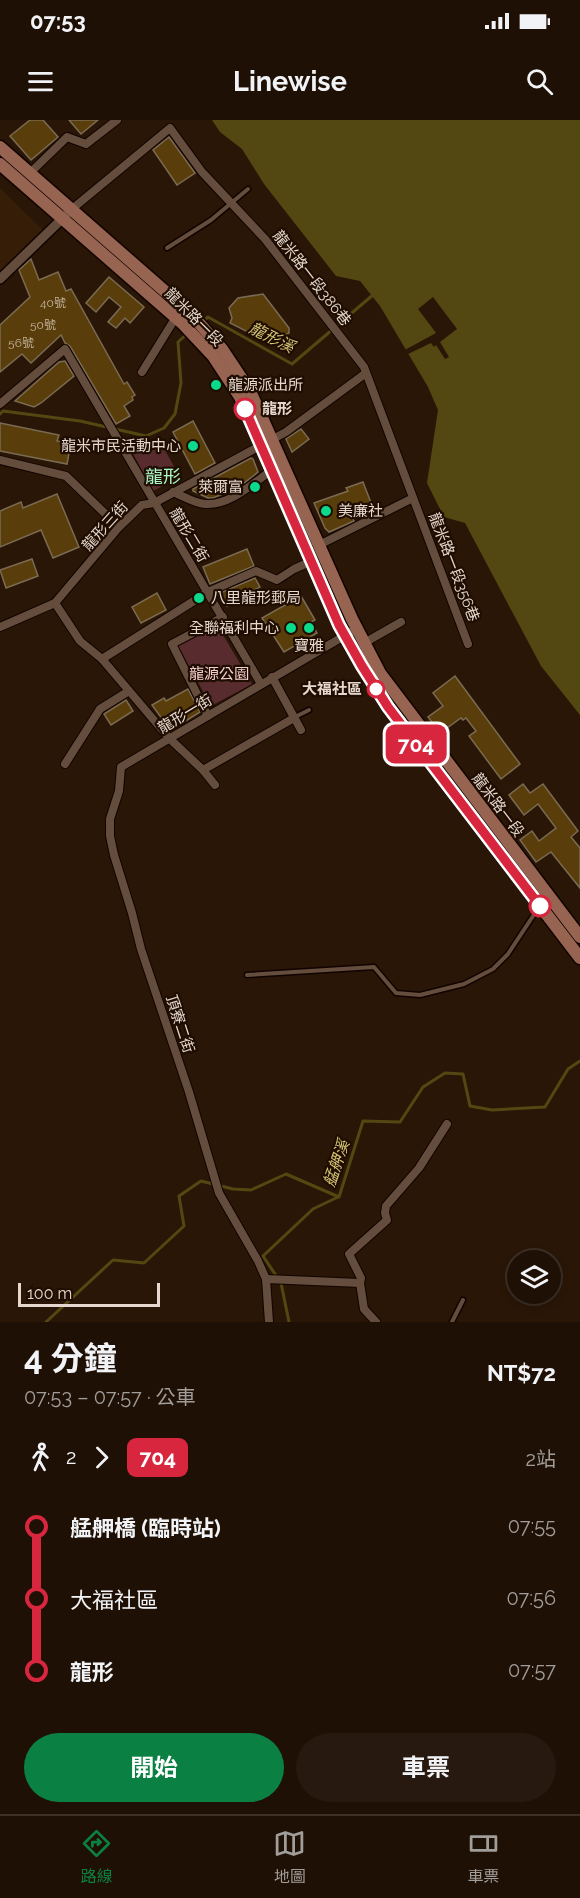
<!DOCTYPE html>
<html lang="zh-TW">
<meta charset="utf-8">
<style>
:root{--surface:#1f1005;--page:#27190f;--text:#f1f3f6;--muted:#a19d9a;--line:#3c3027;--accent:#0b8043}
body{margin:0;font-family:Raleway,"Noto Sans TC",sans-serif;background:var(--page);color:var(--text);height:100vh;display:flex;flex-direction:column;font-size:22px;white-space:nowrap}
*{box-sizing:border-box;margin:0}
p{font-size:20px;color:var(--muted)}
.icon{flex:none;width:33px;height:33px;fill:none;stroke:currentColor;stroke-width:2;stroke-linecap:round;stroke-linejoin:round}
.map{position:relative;height:1202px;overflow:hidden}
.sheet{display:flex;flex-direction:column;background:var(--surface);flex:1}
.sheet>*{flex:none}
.badge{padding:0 12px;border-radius:9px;font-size:21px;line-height:39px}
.tools{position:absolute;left:507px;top:1130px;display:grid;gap:12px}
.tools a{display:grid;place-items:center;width:54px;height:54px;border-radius:50%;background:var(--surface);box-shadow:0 3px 9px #0003,0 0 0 2px var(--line);font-size:30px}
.scale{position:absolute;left:18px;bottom:15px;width:142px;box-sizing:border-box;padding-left:6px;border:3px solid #e6d8ce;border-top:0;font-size:16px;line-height:21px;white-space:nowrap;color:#e6d8ce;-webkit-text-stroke:4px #1f0d01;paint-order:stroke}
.map>.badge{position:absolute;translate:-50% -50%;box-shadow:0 0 0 3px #fff}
.legs{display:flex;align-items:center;gap:9px;height:66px;padding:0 24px;font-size:20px}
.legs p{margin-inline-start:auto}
.summary{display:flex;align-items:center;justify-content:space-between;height:102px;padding:0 24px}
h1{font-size:33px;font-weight:700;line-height:45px}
.cta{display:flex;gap:12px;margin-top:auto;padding:12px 24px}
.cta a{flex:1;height:69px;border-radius:36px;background:var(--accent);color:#fff;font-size:24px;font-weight:700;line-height:69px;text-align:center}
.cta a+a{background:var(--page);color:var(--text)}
ul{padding:0 24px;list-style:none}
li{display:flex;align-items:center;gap:21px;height:72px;font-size:22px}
li i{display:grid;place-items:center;width:9px;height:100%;margin:0 8px;background:currentColor}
li i::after{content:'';width:15px;height:15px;margin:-8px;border:4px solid;border-radius:50%;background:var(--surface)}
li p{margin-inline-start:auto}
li:first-child i{background:linear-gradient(#0000 50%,currentColor 0)}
li:last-child i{background:linear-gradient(currentColor 50%,#0000 0)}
.status{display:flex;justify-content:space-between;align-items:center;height:42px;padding:0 30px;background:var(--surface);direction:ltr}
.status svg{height:16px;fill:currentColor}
header{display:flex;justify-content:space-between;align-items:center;height:78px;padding:0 24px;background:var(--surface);font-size:27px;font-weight:700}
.tabs{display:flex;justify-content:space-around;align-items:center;height:84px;border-top:2px solid var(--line);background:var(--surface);font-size:16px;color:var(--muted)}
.tabs a{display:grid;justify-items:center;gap:3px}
.tabs .active{color:var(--accent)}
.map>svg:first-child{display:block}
</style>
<div class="status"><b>07:53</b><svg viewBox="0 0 49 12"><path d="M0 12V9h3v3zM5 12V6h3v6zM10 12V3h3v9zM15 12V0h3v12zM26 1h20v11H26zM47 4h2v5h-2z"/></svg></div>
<header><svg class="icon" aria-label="menu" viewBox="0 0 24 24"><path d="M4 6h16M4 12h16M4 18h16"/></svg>Linewise<svg class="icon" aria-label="search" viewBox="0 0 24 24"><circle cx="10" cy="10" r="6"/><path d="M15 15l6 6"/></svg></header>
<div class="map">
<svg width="580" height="1202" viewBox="0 0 580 1202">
<rect width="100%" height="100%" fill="#291607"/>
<polygon fill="#361d08" points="0,68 43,110 0,152"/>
<g fill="#582c2e">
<polygon points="158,318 180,357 153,371 132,332"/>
<polygon points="216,503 252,564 211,586 178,526"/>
</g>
<polygon fill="#534811" points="212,0 580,0 580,595 541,546 465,403 444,397 427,363 438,290 428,267 380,186 360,161 336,156 264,64 242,29 220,12"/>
<polygon fill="#291607" points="433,177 457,209 440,222 449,237 445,239 436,225 434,227 431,223 406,235 403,231 436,213 418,189"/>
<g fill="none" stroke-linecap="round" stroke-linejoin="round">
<g stroke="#534811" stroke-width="3">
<polyline points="201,203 208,197 292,244 374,174"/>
<polyline points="0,294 3,291 80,301 146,316 164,308 175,294 181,263 178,222 187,214"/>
<polyline points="46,1202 113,1140 144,1143 184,1106 179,1076 201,1061 233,1069 251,1070 286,1054 339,1077 363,1001 400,1002 423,967 445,953 463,954 470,986 492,990 545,987 568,949 580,941"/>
<polyline points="289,1202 281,1163 263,1136 313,1089 338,1077"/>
</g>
</g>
<g fill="#593e0b" stroke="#7b6b53" stroke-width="1.5">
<polygon points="30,0 43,0 58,17 31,40 10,16"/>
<polygon points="69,0 98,0 81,14"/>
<polygon points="169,17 195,53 177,65 153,30"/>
<polygon points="31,139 39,160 58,152 66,171 71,169 124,264 127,262 135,275 132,277 133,280 124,286 130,296 116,304 70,226 65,223 61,215 31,243 22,234 0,252 0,205 30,177 19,150"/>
<polygon points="109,157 144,187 130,203 125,198 116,208 108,202 121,187 109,177 96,192 86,183"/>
<polygon points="263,174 289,208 289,213 272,224 230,203 232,198 229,188 238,178"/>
<polygon points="65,241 74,256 41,283 34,287 15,281 59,242"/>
<polygon points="193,301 215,343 195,354 173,312"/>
<polygon points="0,303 59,315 57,321 68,323 66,333 69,333 67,344 0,331"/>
<polygon points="301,309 309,319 292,332 286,319"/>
<polygon points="251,338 253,339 258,352 238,368 213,378 208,378 193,371 193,369"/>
<polygon points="363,362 373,388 352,396 354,401 329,412 325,408 314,383 348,371 346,368"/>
<polygon points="57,374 79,427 53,438 41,410 0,427 0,391 21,382 23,388"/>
<polygon points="247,429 254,446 210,464 203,447"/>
<polygon points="32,439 38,456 6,468 0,450"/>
<polygon points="255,458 260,467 227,486 220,473"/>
<polygon points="157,473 166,490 141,503 132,487"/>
<polygon points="301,476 315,500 311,502 317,513 284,532 262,498"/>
<polygon points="455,556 520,644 501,659 469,616 476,611 466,598 463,600 461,598 440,613 428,597 443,586 433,573"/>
<polygon points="188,569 200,592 184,602 170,608 168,607 152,585 164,578 166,581"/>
<polygon points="126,580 133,591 111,605 104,594"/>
<polygon points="523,664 530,673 543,664 578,711 571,717 580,728 580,768 551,732 536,742 520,720 532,711 539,721 556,708 538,684 524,695 509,675"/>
</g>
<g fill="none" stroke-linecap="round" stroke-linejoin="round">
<g stroke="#110300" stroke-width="7">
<g id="service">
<polyline points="167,128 211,100 248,69"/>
<polyline points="295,597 309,590"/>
<polyline points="247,855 374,847 396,873 420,875 464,864 493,849 508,834 539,787"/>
<polyline points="452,1202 463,1180"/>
</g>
</g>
<g stroke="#110300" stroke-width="10">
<g id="minor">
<polyline points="30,53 67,17 86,24 117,0"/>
<polyline points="72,89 170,8 202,52 265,119 364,247 468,524"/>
<polyline points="142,252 176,197"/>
<polyline points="0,284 65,229 261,564"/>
<polyline points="0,340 66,356 119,407"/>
<path d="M173 372C183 376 194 383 205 384 230 386 253 363 272 350"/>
<polyline points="319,425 413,378"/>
<polyline points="55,483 80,521 102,539 170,619 203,650 215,665"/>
<polyline points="0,507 55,483 119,407 142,385 154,383 286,312 366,253"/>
<polyline points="364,523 401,502"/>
<polyline points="102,539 208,472 256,451 277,460 294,449 312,441"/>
<polyline points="272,557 301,610"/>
<polyline points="208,596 172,524 223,497"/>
<polyline points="65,644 100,589 129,571"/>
<polyline points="203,650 294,598"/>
<polyline points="266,1159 360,1163 364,1189 376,1202"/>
<polyline points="360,1163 361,1158 349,1134 387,1100 385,1093 386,1086 419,1048 447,1004"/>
<polyline points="269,1202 266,1159 258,1141 219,1073 189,972 141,829 132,793 114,735 110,716 110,699 119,671 121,647 356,509"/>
</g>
</g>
<g stroke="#110300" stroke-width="12">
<polyline id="tertiary" points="0,159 66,95"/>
</g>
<g stroke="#110300" stroke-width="15">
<g id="primary">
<polyline points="0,27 192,195 222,229 250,271 352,499 380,553 580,817"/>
<polyline points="0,44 182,203 213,236 240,277 344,515 388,587 580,838"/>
</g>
</g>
<use href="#service" stroke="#644d3c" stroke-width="4"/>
<use href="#minor" stroke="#644d3c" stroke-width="8"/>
<use href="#tertiary" stroke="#644d3c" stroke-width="9"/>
<use href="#primary" stroke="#966451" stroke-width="12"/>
</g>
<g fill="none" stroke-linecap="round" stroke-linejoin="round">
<g stroke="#fff" stroke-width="14">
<polyline id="line-1" points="245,289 339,505 362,546 388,587 540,786"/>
</g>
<use href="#line-1" stroke="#d7263d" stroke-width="9"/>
</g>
<g fill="#0bd98b" stroke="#1f0d01" stroke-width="2">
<circle cx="216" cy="265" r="6"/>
<circle cx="193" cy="326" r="6"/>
<circle cx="255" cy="367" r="6"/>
<circle cx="326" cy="391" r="6"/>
<circle cx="199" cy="478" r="6"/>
<circle cx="291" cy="508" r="6"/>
<circle cx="309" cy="508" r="6"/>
</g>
<g fill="#fff" stroke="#d7263d" stroke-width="3">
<circle cx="245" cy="289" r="10"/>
<circle cx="376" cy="569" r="8"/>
<circle cx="540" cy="786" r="10"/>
</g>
<g text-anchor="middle" stroke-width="4.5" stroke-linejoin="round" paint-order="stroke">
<g font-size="12" fill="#c3b29d">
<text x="53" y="187">40號</text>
<text x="43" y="209">50號</text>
<text x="21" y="227">56號</text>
</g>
<g font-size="15" fill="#e6d8ce" stroke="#1f0d01">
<text transform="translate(312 158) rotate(52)" y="5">龍米路一段386巷</text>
<text transform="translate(194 197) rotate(45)" y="5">龍米路一段</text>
<text transform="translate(105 406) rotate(-48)" y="5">龍形三街</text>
<text transform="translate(189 415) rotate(59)" y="5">龍形二街</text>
<text transform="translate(454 447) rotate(69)" y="5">龍米路一段356巷</text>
<text transform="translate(185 594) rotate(-31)" y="5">龍形一街</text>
<text transform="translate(498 685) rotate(53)" y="5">龍米路一段</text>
<text transform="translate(180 904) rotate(72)" y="5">頂寮二街</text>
</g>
<g font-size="15" fill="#e6d8ce" stroke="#1f0d01" text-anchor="start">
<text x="228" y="270">龍源派出所</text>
<text x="181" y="331" text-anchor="end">龍米市民活動中心</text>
<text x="243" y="372" text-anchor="end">萊爾富</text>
<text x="338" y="396">美廉社</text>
<text x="211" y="483">八里龍形郵局</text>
<text x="279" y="513" text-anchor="end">全聯福利中心</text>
<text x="309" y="531" text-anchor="middle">寶雅</text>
</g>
<g font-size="15" font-weight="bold" fill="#e6d8ce" stroke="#1f0d01" text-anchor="start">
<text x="262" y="294">龍形</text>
<text x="362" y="574" text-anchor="end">大福社區</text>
</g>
<g font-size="15" fill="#f4cfd0" stroke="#1f0d01">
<text x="219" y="559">龍源公園</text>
</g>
<g font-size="16" font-style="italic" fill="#d7c676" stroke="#1f0d01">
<text transform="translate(272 217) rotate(26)" y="6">龍形溪</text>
<text transform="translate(336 1043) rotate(-71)" y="6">艋舺溪</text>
</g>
<g font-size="18" fill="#a9f8ca" stroke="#1f0d01">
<text x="163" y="363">龍形</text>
</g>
</g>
</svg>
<div class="tools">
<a><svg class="icon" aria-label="layers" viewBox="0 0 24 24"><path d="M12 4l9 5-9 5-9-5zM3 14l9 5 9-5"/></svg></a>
</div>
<div class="scale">100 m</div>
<b class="badge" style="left:416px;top:624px;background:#d7263d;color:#fff">704</b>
</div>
<section class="sheet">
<div class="summary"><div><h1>4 分鐘</h1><p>07:53 – 07:57 · 公車</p></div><b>NT$72</b></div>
<div class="legs"><svg class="icon" aria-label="walk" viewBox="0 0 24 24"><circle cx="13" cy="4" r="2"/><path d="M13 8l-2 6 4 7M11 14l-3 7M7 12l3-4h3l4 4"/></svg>2<svg class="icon" aria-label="forward" viewBox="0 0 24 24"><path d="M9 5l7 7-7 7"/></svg><b class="badge" style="background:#d7263d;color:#fff">704</b><p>2站</p></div>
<ul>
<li><i style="color:#d7263d"></i><b>艋舺橋 (臨時站)</b><p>07:55</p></li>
<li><i style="color:#d7263d"></i><span>大福社區</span><p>07:56</p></li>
<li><i style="color:#d7263d"></i><b>龍形</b><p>07:57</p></li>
</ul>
<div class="cta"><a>開始</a><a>車票</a></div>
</section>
<nav class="tabs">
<a class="active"><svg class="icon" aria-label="directions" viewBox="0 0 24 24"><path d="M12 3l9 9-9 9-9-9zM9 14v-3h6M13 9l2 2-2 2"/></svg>路線</a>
<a><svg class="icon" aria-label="map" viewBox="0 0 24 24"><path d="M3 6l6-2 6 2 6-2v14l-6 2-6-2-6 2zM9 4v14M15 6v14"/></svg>地圖</a>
<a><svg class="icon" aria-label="tickets" viewBox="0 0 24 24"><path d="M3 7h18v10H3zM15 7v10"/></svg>車票</a>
</nav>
